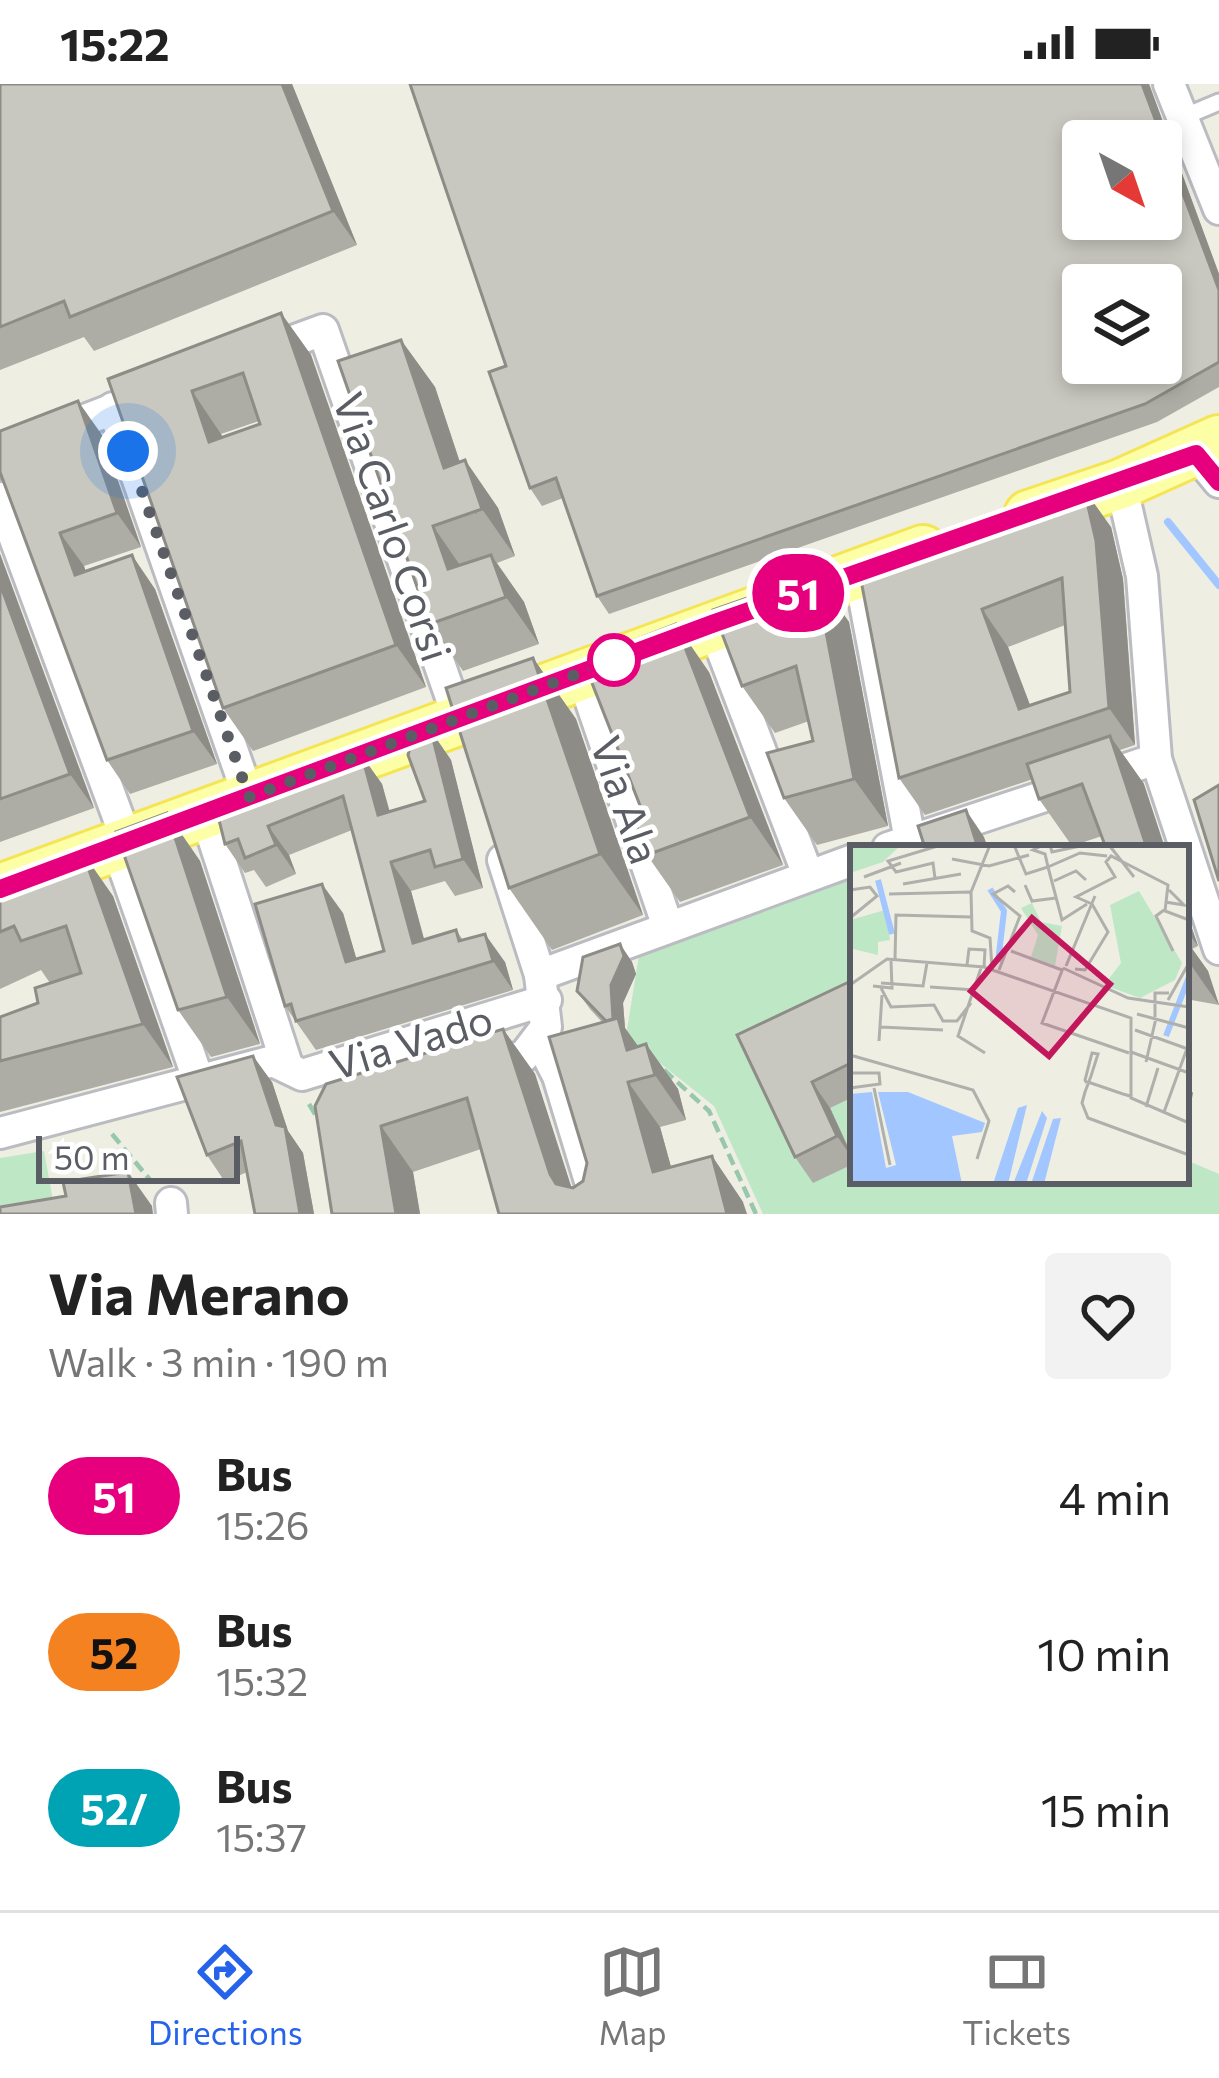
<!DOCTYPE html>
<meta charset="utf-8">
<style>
:root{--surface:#fff;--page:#f2f2f2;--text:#222;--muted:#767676;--line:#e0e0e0;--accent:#2563eb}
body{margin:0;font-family:Commissioner,sans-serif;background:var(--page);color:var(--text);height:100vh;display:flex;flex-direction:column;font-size:45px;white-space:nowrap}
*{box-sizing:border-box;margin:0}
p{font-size:39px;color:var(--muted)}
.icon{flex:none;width:66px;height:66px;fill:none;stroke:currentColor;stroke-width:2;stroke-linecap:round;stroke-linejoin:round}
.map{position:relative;height:1130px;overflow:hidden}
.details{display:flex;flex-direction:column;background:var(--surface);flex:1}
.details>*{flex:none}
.badge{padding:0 24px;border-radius:39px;font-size:42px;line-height:78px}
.needle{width:78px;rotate:140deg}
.buttons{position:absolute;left:1062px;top:36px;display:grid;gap:24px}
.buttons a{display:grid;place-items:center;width:120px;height:120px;border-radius:12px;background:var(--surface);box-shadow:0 6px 18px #0003;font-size:60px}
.scale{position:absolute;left:36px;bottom:30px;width:204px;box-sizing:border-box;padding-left:12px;border:6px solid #5b5d64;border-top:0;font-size:33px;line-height:42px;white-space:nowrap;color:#5b5d64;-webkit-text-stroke:9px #fff;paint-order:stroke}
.you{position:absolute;width:60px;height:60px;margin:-30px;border:9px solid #fff;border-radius:50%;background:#1a73e8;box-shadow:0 0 0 18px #1a73e833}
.map>.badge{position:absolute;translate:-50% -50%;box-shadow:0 0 0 6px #fff}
.round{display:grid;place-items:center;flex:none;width:126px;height:126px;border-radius:12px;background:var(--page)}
.overview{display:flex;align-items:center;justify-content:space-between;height:204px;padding:0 48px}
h1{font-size:57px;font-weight:700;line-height:90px}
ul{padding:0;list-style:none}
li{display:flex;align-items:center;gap:36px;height:156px;padding:0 48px}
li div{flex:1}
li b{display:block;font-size:45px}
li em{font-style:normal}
li .badge{min-width:132px;font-weight:700;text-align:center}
.status{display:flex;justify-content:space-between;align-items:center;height:84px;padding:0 60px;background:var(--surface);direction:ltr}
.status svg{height:33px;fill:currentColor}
.tabs{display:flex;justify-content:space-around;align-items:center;height:168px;border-top:3px solid var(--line);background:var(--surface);font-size:33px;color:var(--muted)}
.tabs a{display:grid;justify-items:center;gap:6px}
.tabs .selected{color:var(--accent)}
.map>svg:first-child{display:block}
</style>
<div class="status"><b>15:22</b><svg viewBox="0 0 49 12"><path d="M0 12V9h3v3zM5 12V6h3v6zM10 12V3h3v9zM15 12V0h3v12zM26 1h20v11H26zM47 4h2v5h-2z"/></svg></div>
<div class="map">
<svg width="1219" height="1130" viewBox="0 0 1219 1130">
<rect width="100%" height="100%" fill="#eeeee3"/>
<g fill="#bee7c6">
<polygon points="853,794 853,1097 1186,1097 1186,1076 1219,1090 1219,1130 763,1130 714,1022 626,952 639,871"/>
<polygon points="44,1067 55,1127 0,1130 0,1074"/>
</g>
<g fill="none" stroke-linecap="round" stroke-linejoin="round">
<polyline stroke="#a2c6ff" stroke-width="8" points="1168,438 1219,501"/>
<g stroke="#bbbcc2" stroke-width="21">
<polyline id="service" points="1181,34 1219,18"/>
</g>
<g stroke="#bbbcc2" stroke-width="36">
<g id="minor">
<polyline points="1169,0 1219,125"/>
<polyline points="263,268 323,246 460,639"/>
<polyline points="113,324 249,714"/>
<polyline points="0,369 157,308"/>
<polyline points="1196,370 1219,398"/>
<polyline points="1121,400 1142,492 1156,675 1219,865"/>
<polyline points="0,414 127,757"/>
<polyline points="859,488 910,756"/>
<polyline points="712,540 808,791"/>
<polyline points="581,589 668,843"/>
<polyline points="205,729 288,984"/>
<polyline points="116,761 198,995"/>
<polyline points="888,764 1156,675"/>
<polyline points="540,891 853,776"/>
<polyline points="540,957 558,992 600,1130"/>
<polyline points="484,983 524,972 546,943 540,891 503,776"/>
<polyline points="0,1049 273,977 302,991 546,916"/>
<polyline points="171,1119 172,1130"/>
</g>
</g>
<g stroke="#f5e555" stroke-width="54">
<g id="primary">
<polyline points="1029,431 1121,400 1219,356"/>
<polyline points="0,805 923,466"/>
</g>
</g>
<g stroke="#97c8ae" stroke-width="4.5" stroke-dasharray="12 6" stroke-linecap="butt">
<polyline points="664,986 709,1027 756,1130"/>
<polyline points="309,1020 321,1040"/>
<polyline points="112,1050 151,1097"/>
</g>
<use href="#service" stroke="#fff" stroke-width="15"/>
<use href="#minor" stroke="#fff" stroke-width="30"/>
<use href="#primary" stroke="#fdffa7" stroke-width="48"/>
</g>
<g fill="#adaca5" fill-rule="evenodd">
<polygon points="0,0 292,0 357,161 94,267 84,253 0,286"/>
<polygon points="410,0 1149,0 1219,190 1219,303 1157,338 609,530 597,512 563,414 542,422 530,404 506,282"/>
<path d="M281 229 311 271 426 603 253 667 223 624 108 295ZM259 337 260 340 223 353 221 350Z"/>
<polygon points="401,256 435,303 460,378 465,376 498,424 515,472 497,479 524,518 539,560 463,587 430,540"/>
<polygon points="0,347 102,351 141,463 84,482 85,487 155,505 217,680 130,710 107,676 3,397 0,396"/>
<path d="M1111 443 1123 495 1135 661 1120 666 1144 700 1102 752 1072 762 1039 715 1033 695 925 731 899 694 859 486ZM1065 541 1070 608 1030 622 1008 563Z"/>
<polygon points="0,470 94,724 0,758"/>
<polygon points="815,490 849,538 888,742 817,761 784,714 813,657 809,637 775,649 742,602"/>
<polygon points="533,574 576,635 643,831 552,866 509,804"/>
<polygon points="709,588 783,781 680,818 647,771 641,724"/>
<polygon points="431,647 451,676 483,804 455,812 445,797 411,807 424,856 456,846 463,856 505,878 513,906 316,966 285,922 343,829 356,875 384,867 352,746 289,771 296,790 266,803 254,786 245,789 225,760 362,672 382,700 390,728 425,717"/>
<polygon points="167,729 200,777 260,960 211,973 178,926"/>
<polygon points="0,800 113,812 173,983 0,1028 0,933 38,919 50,899 41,886 0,905"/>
<polygon points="1186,827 1198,862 1192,865 1208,887 1219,921 1186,915"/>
<polygon points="620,860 632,878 636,890 623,919 625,944 638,962 646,960 678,1005 686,1036 660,1043 671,1083 712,1072 743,1118 499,1130 481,1065 413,1088 420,1130 332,1130 315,1022 503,945 535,990 571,1103 583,1097 587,1079 602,938 590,925 577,907"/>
<polygon points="853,896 853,1013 830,1024 853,1073 853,1080 813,1099 795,1073 737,951"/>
<polygon points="272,998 288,1047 303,1069 314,1130 255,1130 247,1088 225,1098 207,1071"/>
</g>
<g fill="#8d8c86">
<polygon points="282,0 292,0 357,161 333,127"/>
<polygon points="1142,0 1149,0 1219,190 1219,206"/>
<polygon points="281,229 311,271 426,603 396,561"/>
<polygon points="401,256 435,303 477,431 444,384"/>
<polygon points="192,307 221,350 239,401 209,358"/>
<polygon points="78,317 102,351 141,463 117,429"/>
<polygon points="465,376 498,424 515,472 482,425"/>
<polygon points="1084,405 1111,443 1123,495 1135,661 1109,624"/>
<polygon points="433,442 466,490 448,485"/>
<polygon points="60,449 84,482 98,524 75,491"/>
<polygon points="0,470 94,724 70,690 0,500"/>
<polygon points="132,471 155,505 217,680 193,647"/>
<polygon points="491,471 524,518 539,560 506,513"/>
<polygon points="815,490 849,538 888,742 854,695"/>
<polygon points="982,525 1008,563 1040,647 1019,625"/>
<polygon points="676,540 709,588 783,781 750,733"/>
<polygon points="533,574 576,635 643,831 600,770"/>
<polygon points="431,647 451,676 483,804 463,775"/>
<polygon points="1110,652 1144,700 1165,764 1147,764"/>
<polygon points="362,672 382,700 398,760 378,731"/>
<polygon points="966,726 984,753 988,764 978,764"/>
<polygon points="167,729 200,777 260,960 227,913"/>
<polygon points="268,742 289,771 296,790 276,761"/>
<polygon points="83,769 113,812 173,983 143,940"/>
<polygon points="391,778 411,807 433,888 413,859"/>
<polygon points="322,800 343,829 366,907 346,878"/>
<polygon points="1186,827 1198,862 1186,846"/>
<polygon points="485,850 505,878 513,906 493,877"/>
<polygon points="1186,856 1208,887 1219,921 1186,874"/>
<polygon points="620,860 632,878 636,890 623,919 625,944 650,979 646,993 614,945 611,901"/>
<polygon points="503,945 535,990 580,1130 550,1090"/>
<polygon points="646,960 678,1005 686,1036 655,991"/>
<polygon points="253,972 272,998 288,1047 303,1069 314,1130 300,1130 276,1041"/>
<polygon points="628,998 660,1043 684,1130 653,1088"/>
<polygon points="812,998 830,1024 853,1075 837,1052"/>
<polygon points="1186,999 1193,1009 1186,1047"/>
<polygon points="381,1042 413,1088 420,1130 396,1130"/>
<polygon points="712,1072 743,1118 747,1130 727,1130"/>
<polygon points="128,1088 152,1122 153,1130 136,1130"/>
</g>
<g fill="#c9c8c0" stroke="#8d8c86" stroke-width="3" fill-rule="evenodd">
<polygon points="0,0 282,0 333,127 70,233 64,217 0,243"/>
<path d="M410 0H1142L1219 206V278L1145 320 597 512 556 394 530 404 489 288 506 282ZM1083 57H1161V135H1083ZM1083 201H1161V279H1083Z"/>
<path d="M281 229 396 561 223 624 108 295ZM243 289 260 340 209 358 192 307Z"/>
<polygon points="401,256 444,384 465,376 482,425 433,442 448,485 491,471 506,513 430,540 338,277"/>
<polygon points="78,317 117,429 60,449 75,491 132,471 193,647 107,676 0,388 0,347"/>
<path d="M1084 405 1096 457 1109 624 899 694 859 486ZM1062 494 1070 608 1019 625 982 525Z"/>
<polygon points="815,490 854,695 784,714 767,669 813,657 796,582 742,602 713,526"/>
<polygon points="0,500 70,690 0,715"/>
<polygon points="676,540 750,733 647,771 632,728 641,724 583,576"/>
<polygon points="533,574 600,770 509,804 446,604"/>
<polygon points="431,647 463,775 435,783 430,766 391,778 413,859 456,846 459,857 485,850 493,877 296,937 291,920 285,922 255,820 322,800 346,878 384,867 343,712 268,742 276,761 245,774 238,755 225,760 215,720 313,682 362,672 378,731 425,717 408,671 413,653"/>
<polygon points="1110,652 1147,764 1106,764 1082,700 1039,715 1027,680"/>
<polygon points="1219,701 1219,797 1194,716"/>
<polygon points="966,726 978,764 925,764 918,742"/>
<polygon points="167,729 227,913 178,926 116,748"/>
<polygon points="83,769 143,940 0,977 0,933 38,919 35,904 81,889 66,842 21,857 14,842 0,848 0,800"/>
<polygon points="620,860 624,872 611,901 613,935 606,937 577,907 583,873"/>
<polygon points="853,896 853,978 812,998 837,1052 795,1073 737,951"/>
<polygon points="618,934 627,966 646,960 655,991 628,998 653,1088 712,1072 727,1130 499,1130 467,1014 381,1042 396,1130 332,1130 315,1022 326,1000 503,945 550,1090 556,1100 573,1104 583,1097 587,1079 549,953"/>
<polygon points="253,972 276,1041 285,1043 300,1130 255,1130 241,1057 207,1071 177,993"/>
<polygon points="128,1088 136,1130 0,1130 0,1123 66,1112 63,1098"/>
</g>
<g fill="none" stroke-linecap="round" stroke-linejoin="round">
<g stroke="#fff" stroke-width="27">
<polyline id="line" points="0,805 712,540 1196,370 1219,398"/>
</g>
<use href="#line" stroke="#e6007e" stroke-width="18"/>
<polyline stroke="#5b5d64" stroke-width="12" stroke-dasharray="0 21.6" points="128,367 249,713 625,572 614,576"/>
</g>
<circle fill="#fff" stroke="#e6007e" stroke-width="6" cx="614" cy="576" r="24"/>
<g text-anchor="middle" stroke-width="10" stroke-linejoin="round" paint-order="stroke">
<g font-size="42" fill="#5b5d64" stroke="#fff">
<text transform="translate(392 443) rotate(71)" y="15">Via Carlo Corsi</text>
<text transform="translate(625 716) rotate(71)" y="15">Via Ala</text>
<text transform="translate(411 958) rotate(-17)" y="15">Via Vado</text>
</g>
</g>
<g transform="translate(850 761)">
<rect width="339" height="339" fill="#eeeee3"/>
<path d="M0 0H51L33 17 0 28ZM289 46 332 118 325 135 290 153 254 140 271 118 260 60ZM182 58 191 77 212 81 205 121 181 112 188 90 171 63ZM35 65 40 95 28 97V110L3 104 0 75Z" fill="#bee7c6"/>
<path d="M22 247 36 323 46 320 28 247H58L135 278 132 287 102 291 112 339H0V249ZM177 260 158 339H143L168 263ZM192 266 197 273 176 339H163ZM211 273 194 339H181L203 274Z" fill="#a2c6ff"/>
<path fill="none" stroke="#a2c6ff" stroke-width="6" d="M28 35 42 89M140 44 154 66 148 117M316 191 339 132"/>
<path fill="none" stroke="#afb0ac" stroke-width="3" d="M140 0 121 47 122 86 140 93 142 123M164 0 176 29 198 22 195 9 183 5 193 0M200 0 202 7 235 0M259 0 284 32M102 14 139 21 179 10M14 32 51 18M85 33 83 18 46 27 38 16 91 0M204 36 226 26 236 35M53 39 111 29M175 40 182 56 206 53M0 45 20 42 27 51 0 73M39 49 120 47M315 57 334 60 319 45M237 59 212 75 198 22 230 8 257 11M242 59 226 52 265 32 256 17 261 11 318 40 315 66 339 75M314 65 306 71 323 106M161 106 212 125M45 114 46 70 121 72M117 120 119 104 135 105 134 122M216 121 245 51M131 123 108 191 135 208M213 123 192 178 279 208M213 123 278 153 339 162M225 124 235 125 258 87 242 59M149 125 170 71 143 49 158 41 165 47M31 138 73 141 77 118M0 140 37 114 134 122 281 173V253L339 278M23 141 42 143 41 116M80 142 125 145M31 143 41 162 84 160 93 176H107L121 158M318 155 339 118M287 169 339 183M305 172V148H319M31 182 93 185M285 185 338 204M29 196 32 150M281 207 339 228M0 210 123 245 139 276 127 314M296 217 306 173M0 228H29L30 239 0 243M24 243 40 320M280 251 273 249 241 238 236 237 235 235 242 208 248 209 241 231 235 247 232 258 238 273 339 310M296 262 308 223M314 267 339 198"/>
<path fill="#c2185b" fill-opacity="0.15" stroke="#c2185b" stroke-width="6" d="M182 73 260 139 199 211 121 146Z"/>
<rect width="339" height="339" fill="none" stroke="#5b5d64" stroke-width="6"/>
</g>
</svg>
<div class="buttons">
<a><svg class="needle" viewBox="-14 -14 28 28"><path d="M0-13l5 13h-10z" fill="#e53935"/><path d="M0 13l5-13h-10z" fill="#767676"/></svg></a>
<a><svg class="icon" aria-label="layers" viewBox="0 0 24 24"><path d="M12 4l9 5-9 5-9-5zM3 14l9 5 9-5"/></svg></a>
</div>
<div class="scale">50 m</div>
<div class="you" style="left:128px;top:367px"></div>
<b class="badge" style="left:798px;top:509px;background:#e6007e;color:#fff">51</b>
</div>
<section class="details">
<div class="overview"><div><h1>Via Merano</h1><p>Walk · 3 min · 190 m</p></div><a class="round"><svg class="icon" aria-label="heart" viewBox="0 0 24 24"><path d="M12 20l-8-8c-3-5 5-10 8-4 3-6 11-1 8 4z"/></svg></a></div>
<ul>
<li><span class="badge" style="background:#e6007e;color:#fff">51</span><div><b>Bus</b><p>15:26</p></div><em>4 min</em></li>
<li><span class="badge" style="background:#f58220;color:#111">52</span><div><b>Bus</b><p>15:32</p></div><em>10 min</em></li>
<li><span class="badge" style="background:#00a3b4;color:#fff">52/</span><div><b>Bus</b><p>15:37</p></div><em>15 min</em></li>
</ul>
</section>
<nav class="tabs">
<a class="selected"><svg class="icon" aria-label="directions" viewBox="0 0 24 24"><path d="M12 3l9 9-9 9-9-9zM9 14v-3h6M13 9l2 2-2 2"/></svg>Directions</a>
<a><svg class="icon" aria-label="map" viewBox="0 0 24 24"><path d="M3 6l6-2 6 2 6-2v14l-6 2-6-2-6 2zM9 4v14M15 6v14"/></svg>Map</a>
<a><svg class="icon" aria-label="tickets" viewBox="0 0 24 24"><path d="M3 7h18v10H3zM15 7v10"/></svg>Tickets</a>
</nav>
